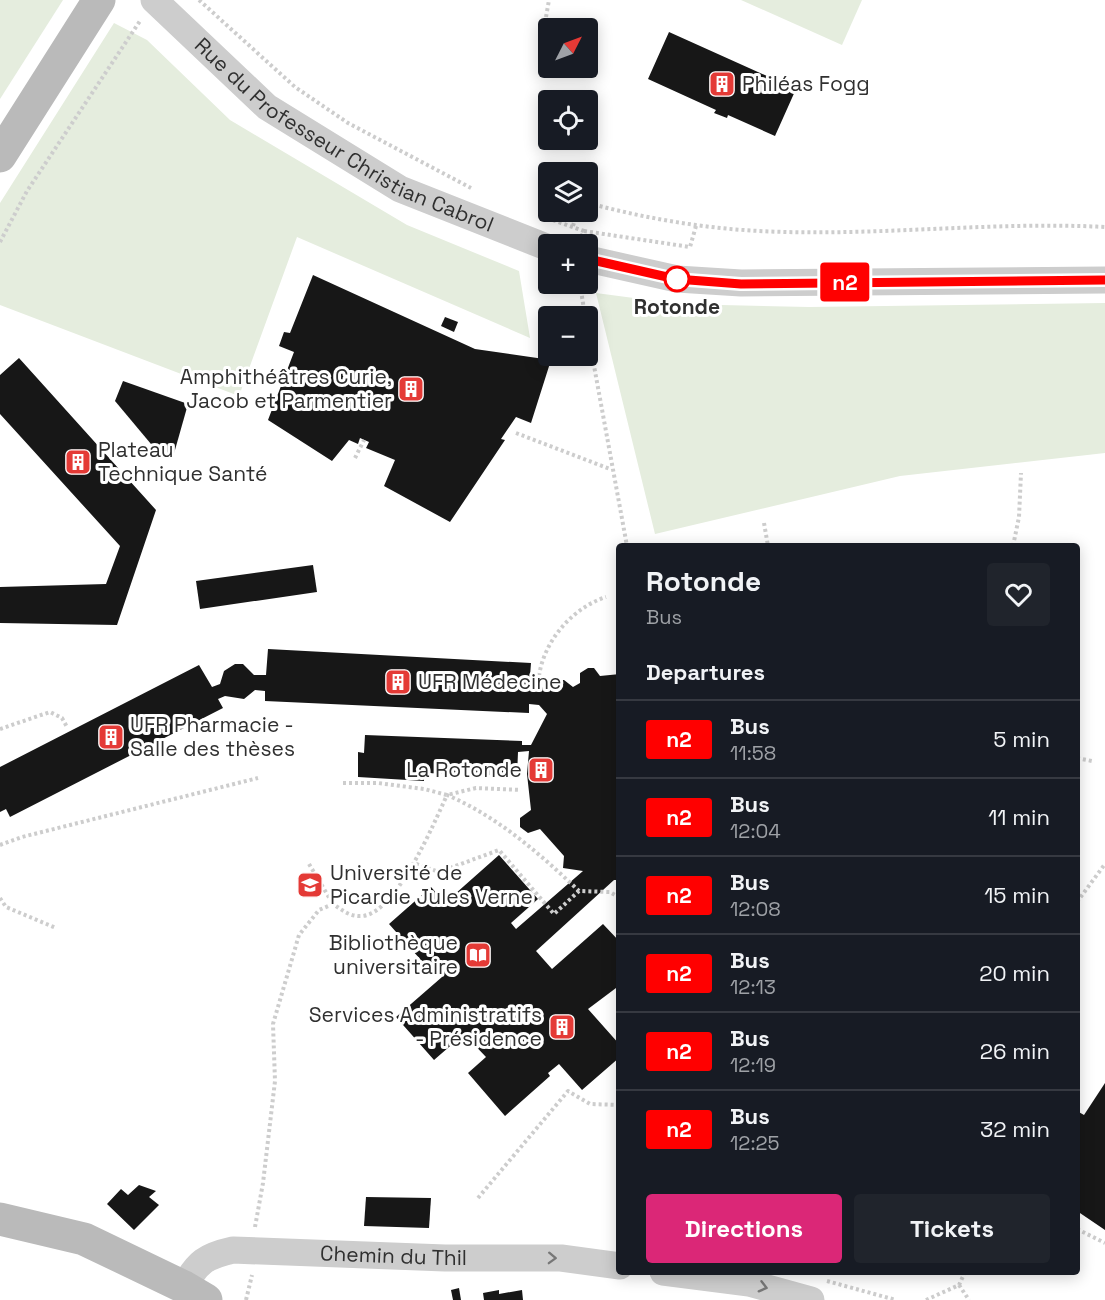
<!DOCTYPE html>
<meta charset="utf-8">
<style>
:root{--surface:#171b24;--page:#20242c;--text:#f1f3f6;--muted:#9ea1a6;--line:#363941;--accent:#db2777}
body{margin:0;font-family:"Space Grotesk",sans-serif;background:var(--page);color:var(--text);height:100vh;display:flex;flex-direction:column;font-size:22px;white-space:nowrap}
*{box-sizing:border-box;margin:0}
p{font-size:20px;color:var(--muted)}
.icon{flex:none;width:33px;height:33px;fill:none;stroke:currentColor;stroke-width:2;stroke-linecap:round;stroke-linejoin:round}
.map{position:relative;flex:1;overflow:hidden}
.panel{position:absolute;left:616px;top:543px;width:464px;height:732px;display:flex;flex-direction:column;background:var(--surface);border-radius:6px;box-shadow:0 3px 15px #0003}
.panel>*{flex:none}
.badge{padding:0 12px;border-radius:4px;font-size:21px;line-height:39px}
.needle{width:39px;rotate:48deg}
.buttons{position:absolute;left:538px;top:18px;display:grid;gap:12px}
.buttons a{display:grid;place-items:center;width:60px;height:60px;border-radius:6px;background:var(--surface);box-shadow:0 3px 15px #0003;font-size:30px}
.map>.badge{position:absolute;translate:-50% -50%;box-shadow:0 0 0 3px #fff}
h2{padding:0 30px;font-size:22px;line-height:54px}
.round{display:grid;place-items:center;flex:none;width:63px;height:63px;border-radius:6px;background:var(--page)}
.overview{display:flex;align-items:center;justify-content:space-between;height:102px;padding:0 30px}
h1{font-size:28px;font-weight:700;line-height:45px}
.primary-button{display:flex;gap:12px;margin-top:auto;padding:12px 30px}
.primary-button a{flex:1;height:69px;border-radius:6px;background:var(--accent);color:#fff;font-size:24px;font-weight:700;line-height:69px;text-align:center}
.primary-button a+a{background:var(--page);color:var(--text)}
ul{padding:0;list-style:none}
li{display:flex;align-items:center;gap:18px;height:78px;padding:0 30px;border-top:2px solid var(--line)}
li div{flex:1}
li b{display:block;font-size:22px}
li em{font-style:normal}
li .badge{min-width:66px;font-weight:700;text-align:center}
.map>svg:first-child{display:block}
</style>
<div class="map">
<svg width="1105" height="1300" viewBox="0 0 1105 1300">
<rect width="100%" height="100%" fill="#fff"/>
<g fill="#e5edde">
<polygon points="0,0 63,0 0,99"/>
<polygon points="741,0 862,0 842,45"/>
<polygon points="114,23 147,40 230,120 407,225 519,271 530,338 297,237 239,396 0,305 0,203"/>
<polygon points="596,293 679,304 809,307 1105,303 1105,453 900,476 655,534"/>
</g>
<g fill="#171717">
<polygon points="669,32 796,89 775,136 728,115 727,118 714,113 716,110 648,79"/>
<polygon points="313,275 475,349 551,360 531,423 516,417 501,439 505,440 450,522 384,486 395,460 366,448 369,442 360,438 358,444 349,440 332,461 268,420 294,352 279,346 284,332 290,333"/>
<polygon points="445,317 458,322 454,332 441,326"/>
<polygon points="19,358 156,510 117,625 0,623 0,587 106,584 120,546 0,414 0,375"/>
<polygon points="123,381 188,404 173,457 156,450 115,401"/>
<polygon points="313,565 317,592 200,609 196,581"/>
<polygon points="268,649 531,663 529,689 540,690 550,680 564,680 573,687 580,683 580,673 588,668 594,668 600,676 620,674 620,880 614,880 536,951 552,969 603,924 620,942 620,985 588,1009 620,1045 620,1057 582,1090 559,1064 548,1073 550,1076 505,1116 468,1073 486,1057 464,1034 434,1060 396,1017 442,977 431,965 428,968 389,924 431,887 448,906 458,898 455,894 499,855 538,899 511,923 516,929 583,871 563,868 564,856 540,829 528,833 520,827 520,818 531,810 527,774 529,751 518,752 517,776 424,773 424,781 358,777 358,752 364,753 365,735 522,741 522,745 531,745 547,714 539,705 529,704 529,713 265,701 265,691 255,690 244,699 225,696 218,699 223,708 10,817 6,809 0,812 0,767 199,665 212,687 220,684 224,671 235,664 243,664 254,675 266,675"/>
<polygon points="1105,1083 1105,1230 1077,1211 1077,1111 1084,1115"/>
<polygon points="139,1185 156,1191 149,1197 159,1205 134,1230 107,1204 121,1189 128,1195"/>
<polygon points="366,1197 431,1198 429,1228 364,1226"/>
<polygon points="459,1288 461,1300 453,1300 451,1290"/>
<polygon points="499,1290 499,1294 522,1290 523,1300 484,1300 483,1293"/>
</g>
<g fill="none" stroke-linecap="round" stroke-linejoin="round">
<g stroke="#cdcdcd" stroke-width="4" stroke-dasharray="3 3" stroke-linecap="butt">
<polyline points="199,0 295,87 348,123 471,188"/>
<polyline points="546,17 549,0"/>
<path d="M588 203C644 218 701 228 759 231 874 237 990 221 1105 227"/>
<polyline points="553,220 584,231 582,235"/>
<polyline points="573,226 577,212"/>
<polyline points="584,231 690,247 696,226"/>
<polyline points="0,242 27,191 140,21"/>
<polyline points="580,284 585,316"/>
<polyline points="588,333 627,546"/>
<polyline points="516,433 610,469"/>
<polyline points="355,458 364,440"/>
<polyline points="764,523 768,546"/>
<polyline points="1013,546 1019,517 1021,473"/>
<path d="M539 676C544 641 572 608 606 597"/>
<polyline points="0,729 50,712 62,718 67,727"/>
<polyline points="1077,758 1092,761"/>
<polyline points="343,783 378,783 424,789 447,795 476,788 521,790"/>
<polyline points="0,845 22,837 258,778"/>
<polyline points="309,864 333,904"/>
<polyline points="416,864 439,872 499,850 554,914 579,891"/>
<polyline points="0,898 6,907 56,928"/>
<polyline points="1077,902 1105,864"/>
<polyline points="478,1198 568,1091 590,1104 620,1105"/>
<path d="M255 1227 263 1183 275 1081 273 1024 299 935 319 910 333 904C342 910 350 917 362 916 396 914 434 823 447 795 498 817 539 853 579 891L610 892 620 898"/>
<polyline points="1077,1229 1105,1243"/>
<polyline points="827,1281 896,1300"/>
<polyline points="959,1285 969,1300"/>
<polyline points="246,1300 252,1275"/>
<polyline points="926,1300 959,1285 965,1272"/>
</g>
<g stroke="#cdcdcd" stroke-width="27">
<path id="s1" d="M154 0 267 107 400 189 549 248"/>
<polyline points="588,259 677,279 741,283 1105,280"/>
<polyline points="663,1272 749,1283 811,1300"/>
<path id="s2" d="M184 1287C197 1262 206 1256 233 1250L445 1258H561L620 1266"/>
</g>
<g stroke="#bababa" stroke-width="33">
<polyline points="0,156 99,0"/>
<polyline points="0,1219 84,1239 184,1287 206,1300"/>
</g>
</g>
<defs><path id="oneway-chevron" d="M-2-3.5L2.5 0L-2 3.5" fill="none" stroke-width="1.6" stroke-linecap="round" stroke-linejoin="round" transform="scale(1.5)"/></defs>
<g stroke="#777">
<use href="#oneway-chevron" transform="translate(552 1258) rotate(2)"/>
<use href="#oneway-chevron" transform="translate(763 1287) rotate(15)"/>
</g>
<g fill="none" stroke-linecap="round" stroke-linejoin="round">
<g stroke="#fff" stroke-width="14">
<polyline id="line" points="588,259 676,279 741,284 1105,280"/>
</g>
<use href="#line" stroke="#f00" stroke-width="9"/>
</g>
<defs>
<g id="building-square" transform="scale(1.35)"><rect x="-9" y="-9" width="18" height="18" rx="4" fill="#e43a36" stroke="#fff"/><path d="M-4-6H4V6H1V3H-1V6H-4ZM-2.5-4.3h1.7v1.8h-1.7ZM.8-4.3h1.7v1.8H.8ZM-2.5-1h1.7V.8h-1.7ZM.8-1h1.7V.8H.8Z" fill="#fff"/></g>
<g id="university-square" transform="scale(1.35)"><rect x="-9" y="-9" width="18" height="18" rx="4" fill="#e43a36" stroke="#fff"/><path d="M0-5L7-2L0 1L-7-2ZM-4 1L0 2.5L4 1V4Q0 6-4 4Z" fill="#fff"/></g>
<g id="library-square" transform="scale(1.35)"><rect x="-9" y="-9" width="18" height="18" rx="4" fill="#e43a36" stroke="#fff"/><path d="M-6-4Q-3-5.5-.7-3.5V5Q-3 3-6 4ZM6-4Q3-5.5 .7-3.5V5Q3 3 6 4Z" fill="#fff"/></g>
</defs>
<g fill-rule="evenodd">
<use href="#building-square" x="722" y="84"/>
<use href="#building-square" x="411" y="389"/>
<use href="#building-square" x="78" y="462"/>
<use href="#building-square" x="398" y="682"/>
<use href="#building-square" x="111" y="737"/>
<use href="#building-square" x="541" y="770"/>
<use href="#university-square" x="310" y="885"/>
<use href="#library-square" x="478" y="955"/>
<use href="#building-square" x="562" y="1027"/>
</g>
<circle fill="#fff" stroke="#f00" stroke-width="3" cx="677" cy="279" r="12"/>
<g text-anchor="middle" stroke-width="6" stroke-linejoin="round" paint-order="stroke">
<g font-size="21" fill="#303030" stroke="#fff" text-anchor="start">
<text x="742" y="91">Philéas Fogg</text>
<text x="392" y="384" text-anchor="end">Amphithéâtres Curie,<tspan x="392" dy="24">Jacob et Parmentier</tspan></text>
<text x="98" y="457">Plateau<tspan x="98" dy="24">Technique Santé</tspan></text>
<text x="418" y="689">UFR Médecine</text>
<text x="130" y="732">UFR Pharmacie -<tspan x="130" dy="24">Salle des thèses</tspan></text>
<text x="522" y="777" text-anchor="end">La Rotonde</text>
<text x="330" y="880">Université de<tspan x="330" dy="24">Picardie Jules Verne</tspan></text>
<text x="458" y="950" text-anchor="end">Bibliothèque<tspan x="458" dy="24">universitaire</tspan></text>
<text x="542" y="1022" text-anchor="end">Services Administratifs<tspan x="542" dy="24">- Présidence</tspan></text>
</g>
<g font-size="21" fill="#303030" stroke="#fff">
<text dy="7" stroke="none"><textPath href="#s1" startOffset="236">Rue du Professeur Christian Cabrol</textPath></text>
<text dy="7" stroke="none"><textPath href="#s2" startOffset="225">Chemin du Thil</textPath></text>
</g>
<g font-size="21" font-weight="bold" fill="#303030" stroke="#fff">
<text x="677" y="314">Rotonde</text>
</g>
</g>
</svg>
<div class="buttons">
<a><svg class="needle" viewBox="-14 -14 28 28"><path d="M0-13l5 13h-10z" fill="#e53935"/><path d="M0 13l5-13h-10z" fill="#9ea1a6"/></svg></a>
<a><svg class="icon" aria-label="locate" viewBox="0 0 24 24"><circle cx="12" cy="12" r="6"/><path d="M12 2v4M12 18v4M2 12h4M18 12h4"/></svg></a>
<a><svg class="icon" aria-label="layers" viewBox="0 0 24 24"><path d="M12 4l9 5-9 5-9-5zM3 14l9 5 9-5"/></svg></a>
<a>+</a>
<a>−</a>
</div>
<b class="badge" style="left:845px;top:282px;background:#f00;color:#fff">n2</b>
<section class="panel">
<div class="overview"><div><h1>Rotonde</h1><p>Bus</p></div><a class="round"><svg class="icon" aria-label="heart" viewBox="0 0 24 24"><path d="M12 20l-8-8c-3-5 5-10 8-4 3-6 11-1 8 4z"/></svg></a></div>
<h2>Departures</h2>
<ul>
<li><span class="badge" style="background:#f00;color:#fff">n2</span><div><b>Bus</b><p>11:58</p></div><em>5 min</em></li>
<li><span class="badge" style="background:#f00;color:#fff">n2</span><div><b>Bus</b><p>12:04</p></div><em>11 min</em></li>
<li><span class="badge" style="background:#f00;color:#fff">n2</span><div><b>Bus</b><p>12:08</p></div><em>15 min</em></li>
<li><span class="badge" style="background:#f00;color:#fff">n2</span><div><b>Bus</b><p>12:13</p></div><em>20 min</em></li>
<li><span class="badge" style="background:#f00;color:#fff">n2</span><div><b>Bus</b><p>12:19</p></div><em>26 min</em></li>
<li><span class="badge" style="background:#f00;color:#fff">n2</span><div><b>Bus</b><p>12:25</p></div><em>32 min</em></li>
</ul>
<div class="primary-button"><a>Directions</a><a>Tickets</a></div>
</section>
</div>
